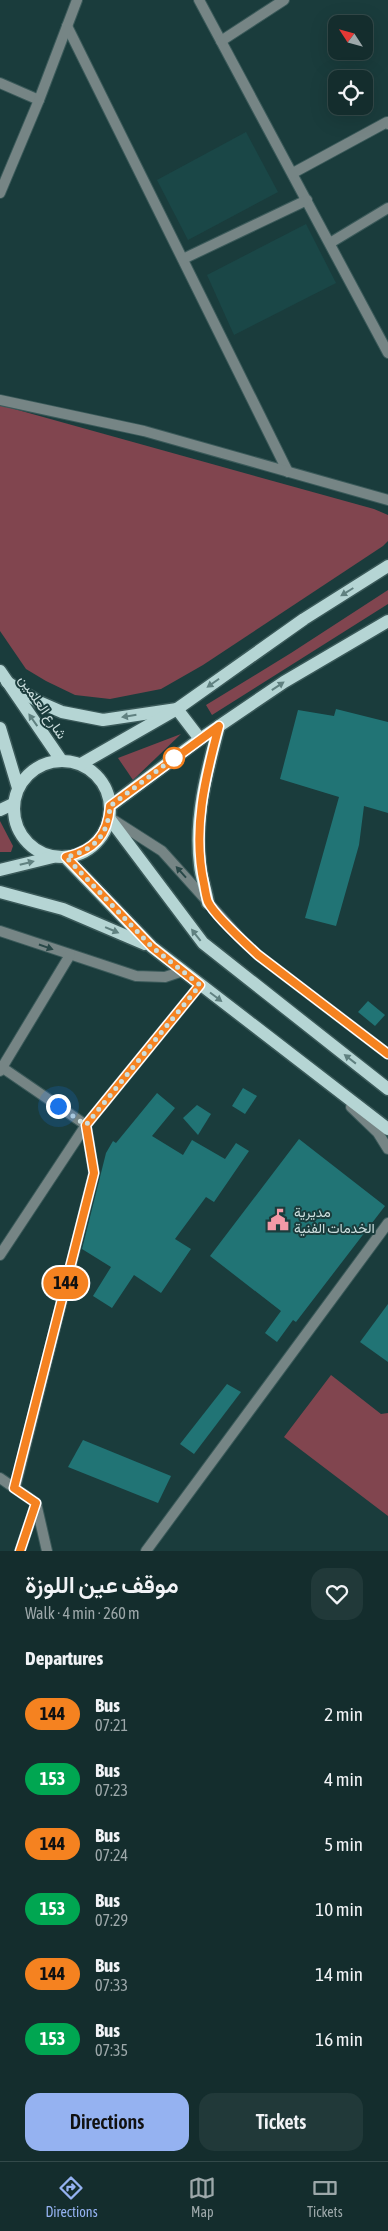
<!DOCTYPE html>
<meta charset="utf-8">
<style>
:root{--surface:#142d2d;--page:#213939;--text:#f1f3f6;--muted:#9da8aa;--line:#334949;--accent:#95b2f1}
body{margin:0;font-family:"Asap Condensed",Vazirmatn,sans-serif;background:var(--page);color:var(--text);height:100vh;display:flex;flex-direction:column;font-size:19px;white-space:nowrap}
*{box-sizing:border-box;margin:0}
p{font-size:16px;color:var(--muted)}
.icon{flex:none;width:28px;height:28px;fill:none;stroke:currentColor;stroke-width:2;stroke-linecap:round;stroke-linejoin:round}
.map{position:relative;height:1551px;overflow:hidden}
.side{display:flex;flex-direction:column;background:var(--surface);flex:1}
.side>*{flex:none}
.badge{padding:0 10px;border-radius:16px;font-size:18px;line-height:32px}
.needle{width:32px;rotate:306deg}
.controls{position:absolute;left:328px;top:15px;display:grid;gap:10px}
.controls a{display:grid;place-items:center;width:45px;height:45px;border-radius:10px;background:var(--surface);box-shadow:0 5px 20px #0002,0 0 0 1px var(--line);font-size:25px}
.you{position:absolute;width:25px;height:25px;margin:-12px;border:4px solid #fff;border-radius:50%;background:#1a73e8;box-shadow:0 0 0 8px #1a73e833}
.map>.badge{position:absolute;translate:-50% -50%;box-shadow:0 0 0 2px #fff}
h2{padding:0 25px;font-size:19px;line-height:45px}
.round{display:grid;place-items:center;flex:none;width:52px;height:52px;border-radius:15px;background:var(--page)}
.head{display:flex;align-items:center;justify-content:space-between;height:85px;padding:0 25px}
h1{font-size:24px;font-weight:600;line-height:38px}
.action{display:flex;gap:10px;margin-top:auto;padding:10px 25px}
.action a{flex:1;height:58px;border-radius:15px;background:var(--accent);color:#111;font-size:20px;font-weight:600;line-height:58px;text-align:center}
.action a+a{background:var(--page);color:var(--text)}
ul{padding:0;list-style:none}
li{display:flex;align-items:center;gap:15px;height:65px;padding:0 25px}
li div{flex:1}
li b{display:block;font-size:19px}
li em{font-style:normal}
li .badge{min-width:55px;font-weight:700;text-align:center}
.tab-bar{display:flex;justify-content:space-around;align-items:center;height:70px;border-top:1px solid var(--line);background:var(--surface);font-size:14px;color:var(--muted)}
.tab-bar a{display:grid;justify-items:center;gap:2px}
.tab-bar .selected{color:var(--accent)}
.map>svg:first-child{display:block}
</style>
<div class="map">
<svg width="388" height="1551" viewBox="0 0 388 1551">
<rect width="100%" height="100%" fill="#1a3c3c"/>
<g fill="#1a4747">
<polygon points="246,132 278,192 188,240 157,180"/>
<polygon points="306,224 336,283 234,335 207,275"/>
</g>
<g fill="#81454f">
<polygon points="0,405 374,509 388,515 388,541 383,546 203,665 161,689 110,699 75,695 46,681 26,669 0,631"/>
<polygon points="388,590 388,604 212,715 206,705 291,653"/>
<polygon points="181,734 133,780 118,758"/>
<polygon points="0,821 13,846 11,852 0,852"/>
<polygon points="331,1375 381,1414 388,1413 388,1516 284,1437"/>
</g>
<g fill="#217475">
<polygon points="336,709 388,722 388,813 364,806 359,845 336,926 305,918 339,797 280,779 298,710 334,716"/>
<polygon points="368,1001 385,1015 375,1026 358,1012"/>
<polygon points="243,1088 257,1096 245,1114 232,1106"/>
<polygon points="157,1093 175,1108 152,1136 183,1155 192,1140 225,1159 236,1143 249,1151 214,1202 206,1197 175,1239 191,1249 161,1293 134,1275 112,1308 93,1296 111,1267 82,1249 106,1153 113,1141 116,1143"/>
<polygon points="197,1105 211,1114 198,1135 183,1118"/>
<polygon points="299,1139 385,1206 296,1322 293,1320 277,1342 265,1333 281,1311 210,1256"/>
<polygon points="388,1304 388,1362 360,1342"/>
<polygon points="227,1384 241,1392 194,1454 180,1444"/>
<polygon points="83,1440 171,1476 158,1503 68,1467"/>
</g>
<g fill="none" stroke-linecap="round" stroke-linejoin="round">
<g stroke="#3a5959" stroke-width="12">
<g id="street">
<polyline points="199,0 388,353"/>
<polyline points="67,26 288,472"/>
<polyline points="221,41 284,0"/>
<polyline points="0,83 39,100"/>
<polyline points="293,173 387,122 388,124"/>
<polyline points="0,193 39,100 77,0"/>
<polyline points="330,243 388,208"/>
<polyline points="183,259 307,200"/>
<polyline points="0,400 144,431 388,500"/>
<polyline points="112,819 162,851 241,939 258,955 388,1054"/>
<polyline points="0,931 136,976 165,977 183,971"/>
<polyline points="0,1066 86,1125 94,1173 15,1488"/>
<polyline points="0,1071 70,955"/>
<polyline points="351,1107 378,1133 388,1149"/>
<polyline points="0,1255 86,1125 200,985"/>
<polyline points="0,1478 36,1503 47,1551"/>
<polyline points="20,1551 36,1504"/>
<polyline points="146,1551 388,1223"/>
</g>
</g>
<g stroke="#3a5959" stroke-width="15">
<g id="primary">
<polyline points="0,671 61,760"/>
<polyline points="7,682 39,702 62,712 103,720 177,709 200,739"/>
<polyline points="0,728 18,788"/>
<circle cx="62" cy="809" r="48"/>
<polyline points="81,764 177,709 304,619 388,566"/>
<polyline points="110,806 200,739 284,682 388,621"/>
<polyline points="0,810 13,804"/>
<polyline points="109,818 203,943 388,1089"/>
<polyline points="65,857 152,947 388,1129"/>
<polyline points="0,870 53,857"/>
<polyline points="0,892 63,909 145,944"/>
<path d="M208 903C206 890 201 877 200 865 194 818 207 771 219 726"/>
</g>
</g>
<use href="#street" stroke="#768585" stroke-width="10"/>
<use href="#primary" stroke="#b5d5d4" stroke-width="12"/>
</g>
<defs><path id="oneway-solid" d="M-6-.8H1V-3.2L6.5 0L1 3.2V.8H-6Z" transform="scale(1.25)"/></defs>
<g fill="#608180">
<use href="#oneway-solid" transform="translate(347 592) rotate(148)"/>
<use href="#oneway-solid" transform="translate(213 683) rotate(145)"/>
<use href="#oneway-solid" transform="translate(278 686) rotate(-34)"/>
<use href="#oneway-solid" transform="translate(129 716) rotate(171)"/>
<use href="#oneway-solid" transform="translate(33 720) rotate(-125)"/>
<use href="#oneway-solid" transform="translate(27 863) rotate(-14)"/>
<use href="#oneway-solid" transform="translate(112 930) rotate(23)"/>
<use href="#oneway-solid" transform="translate(196 935) rotate(-128)"/>
<use href="#oneway-solid" transform="translate(216 997) rotate(37)"/>
<use href="#oneway-solid" transform="translate(350 1059) rotate(-142)"/>
</g>
<g fill="#284747">
<use href="#oneway-solid" transform="translate(181 872) rotate(-132)"/>
<use href="#oneway-solid" transform="translate(46 947) rotate(19)"/>
</g>
<g fill="none" stroke-linecap="round" stroke-linejoin="round">
<g stroke="#fff" stroke-width="11">
<path id="line" d="M20 1551 36 1503 14 1488 94 1173 86 1125 200 985 152 947 66 857C94 850 108 836 110 806L219 726C205 778 192 830 204 884 205 889 206 897 208 902 215 916 246 944 258 955L388 1054"/>
</g>
<use href="#line" stroke="#f58220" stroke-width="8"/>
<path stroke="#ccdede" stroke-width="5" stroke-dasharray="0 9" d="M58 1106 86 1125 200 985 152 947 66 857C94 850 108 836 110 806L174 758"/>
</g>
<defs>
<g id="civic-bare" transform="scale(1.725)"><path d="M-.6-6.5H3V-4.5H.6V-3L4-1V1h2V6H-6V1h2V-1L-.6-3ZM-1.2 2.5V6h2.4V2.5Z" fill="#f39aa7" stroke="#1a3c3c" stroke-width="2.5" paint-order="stroke"/></g>
</defs>
<g fill-rule="evenodd">
<use href="#civic-bare" x="278" y="1220"/>
</g>
<circle fill="#fff" stroke="#f58220" stroke-width="2.5" cx="174" cy="758" r="10"/>
<g text-anchor="middle" stroke-width="4" stroke-linejoin="round" paint-order="stroke">
<g font-size="14" fill="#ccdede" stroke="#1a3c3c">
<text transform="translate(43 707) rotate(56)" y="5">شارع العلمين</text>
</g>
<g font-size="14" fill="#ccdede" stroke="#1a3c3c" text-anchor="start">
<text x="294" y="1217">مديرية<tspan x="294" dy="16">الخدمات الفنية</tspan></text>
</g>
</g>
</svg>
<div class="controls">
<a><svg class="needle" viewBox="-14 -14 28 28"><path d="M0-13l5 13h-10z" fill="#e53935"/><path d="M0 13l5-13h-10z" fill="#9da8aa"/></svg></a>
<a><svg class="icon" aria-label="locate" viewBox="0 0 24 24"><circle cx="12" cy="12" r="6"/><path d="M12 2v4M12 18v4M2 12h4M18 12h4"/></svg></a>
</div>
<div class="you" style="left:58px;top:1106px"></div>
<b class="badge" style="left:66px;top:1283px;background:#f58220;color:#111">144</b>
</div>
<section class="side">
<div class="head"><div><h1>موقف عين اللوزة</h1><p>Walk · 4 min · 260 m</p></div><a class="round"><svg class="icon" aria-label="heart" viewBox="0 0 24 24"><path d="M12 20l-8-8c-3-5 5-10 8-4 3-6 11-1 8 4z"/></svg></a></div>
<h2>Departures</h2>
<ul>
<li><span class="badge" style="background:#f58220;color:#111">144</span><div><b>Bus</b><p>07:21</p></div><em>2 min</em></li>
<li><span class="badge" style="background:#00a651;color:#fff">153</span><div><b>Bus</b><p>07:23</p></div><em>4 min</em></li>
<li><span class="badge" style="background:#f58220;color:#111">144</span><div><b>Bus</b><p>07:24</p></div><em>5 min</em></li>
<li><span class="badge" style="background:#00a651;color:#fff">153</span><div><b>Bus</b><p>07:29</p></div><em>10 min</em></li>
<li><span class="badge" style="background:#f58220;color:#111">144</span><div><b>Bus</b><p>07:33</p></div><em>14 min</em></li>
<li><span class="badge" style="background:#00a651;color:#fff">153</span><div><b>Bus</b><p>07:35</p></div><em>16 min</em></li>
</ul>
<div class="action"><a>Directions</a><a>Tickets</a></div>
</section>
<nav class="tab-bar">
<a class="selected"><svg class="icon" aria-label="directions" viewBox="0 0 24 24"><path d="M12 3l9 9-9 9-9-9zM9 14v-3h6M13 9l2 2-2 2"/></svg>Directions</a>
<a><svg class="icon" aria-label="map" viewBox="0 0 24 24"><path d="M3 6l6-2 6 2 6-2v14l-6 2-6-2-6 2zM9 4v14M15 6v14"/></svg>Map</a>
<a><svg class="icon" aria-label="tickets" viewBox="0 0 24 24"><path d="M3 7h18v10H3zM15 7v10"/></svg>Tickets</a>
</nav>
